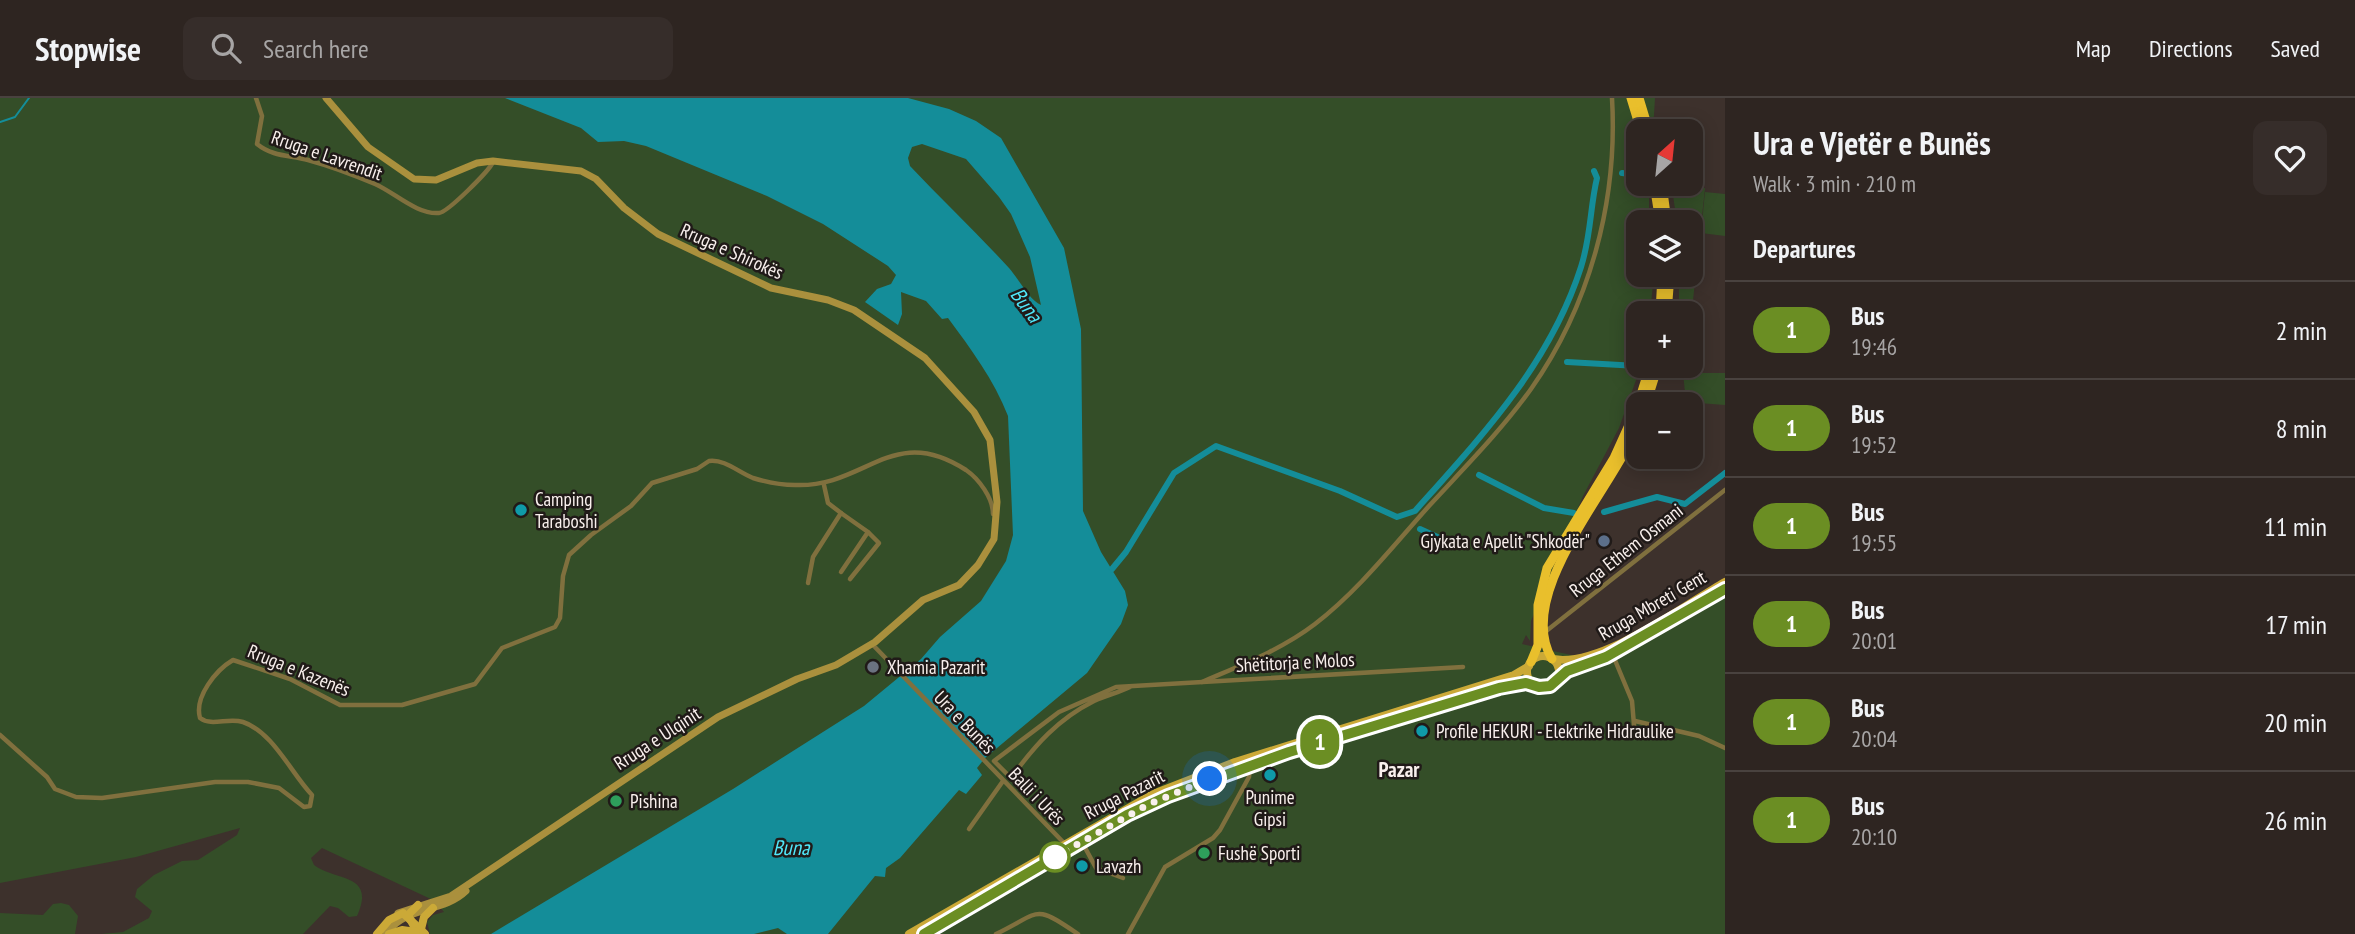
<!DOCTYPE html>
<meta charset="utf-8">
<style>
:root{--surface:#2e2521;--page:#362d2a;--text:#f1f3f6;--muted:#a7a5a5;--line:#49423f}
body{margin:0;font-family:"PT Sans Narrow",sans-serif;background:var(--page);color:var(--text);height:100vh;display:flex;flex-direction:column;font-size:26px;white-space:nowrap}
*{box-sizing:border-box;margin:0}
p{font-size:23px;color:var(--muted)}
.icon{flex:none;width:38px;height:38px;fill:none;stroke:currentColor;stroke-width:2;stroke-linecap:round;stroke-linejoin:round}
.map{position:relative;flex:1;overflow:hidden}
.details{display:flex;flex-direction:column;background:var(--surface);width:630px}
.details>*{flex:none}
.badge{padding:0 14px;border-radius:23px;font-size:24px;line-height:46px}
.needle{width:46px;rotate:27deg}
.tools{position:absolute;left:1626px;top:21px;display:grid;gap:14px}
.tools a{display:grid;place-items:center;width:77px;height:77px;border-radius:14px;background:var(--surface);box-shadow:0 4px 18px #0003,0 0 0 2px var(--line);font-size:35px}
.you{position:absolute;width:35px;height:35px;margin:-18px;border:5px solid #fff;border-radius:50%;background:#1a73e8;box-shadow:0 0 0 10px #1a73e833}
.map>.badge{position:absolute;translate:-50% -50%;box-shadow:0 0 0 4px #fff}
h2{padding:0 28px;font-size:26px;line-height:63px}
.round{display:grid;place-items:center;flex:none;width:74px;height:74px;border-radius:14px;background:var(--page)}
.overview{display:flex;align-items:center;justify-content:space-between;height:119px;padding:0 28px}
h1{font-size:33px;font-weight:700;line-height:52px}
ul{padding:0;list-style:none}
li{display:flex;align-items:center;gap:21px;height:98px;padding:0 28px;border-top:2px solid var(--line)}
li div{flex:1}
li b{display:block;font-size:26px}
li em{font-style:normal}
li .badge{min-width:77px;font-weight:700;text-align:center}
header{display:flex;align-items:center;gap:42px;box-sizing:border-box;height:98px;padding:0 35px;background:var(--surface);border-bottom:2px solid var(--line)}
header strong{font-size:33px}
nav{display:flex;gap:38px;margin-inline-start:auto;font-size:24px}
.search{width:490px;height:63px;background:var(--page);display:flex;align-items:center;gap:18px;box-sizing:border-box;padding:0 24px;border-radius:14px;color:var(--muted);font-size:26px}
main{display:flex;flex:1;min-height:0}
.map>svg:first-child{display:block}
</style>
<header>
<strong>Stopwise</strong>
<div class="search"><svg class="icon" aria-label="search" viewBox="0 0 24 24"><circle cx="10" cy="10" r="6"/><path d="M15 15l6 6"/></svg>Search here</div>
<nav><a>Map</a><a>Directions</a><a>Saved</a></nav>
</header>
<main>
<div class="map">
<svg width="1725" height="836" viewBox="0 0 1725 836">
<rect width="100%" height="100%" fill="#3d312c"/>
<g fill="#344e28">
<path d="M0 0H1655L1653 33H1638V86H1649V124H1638V177H1654L1650 215H1638V268H1641L1619 330 1583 398 1531 523 1530 543 1526 537 1522 546 1598 563 1725 490V836H430L427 824 433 817 444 814 435 803 322 750 311 760 314 767C337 784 376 775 357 818L349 819 338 810 330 808 303 836H101L123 834 149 820 152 813 135 799 137 791 154 777 182 763 198 762 237 737 240 730 136 759 0 785Z"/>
<polygon points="1705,90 1691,221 1690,215 1679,215 1679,177 1690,177 1690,124 1677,124 1672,91"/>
<polygon points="1705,94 1725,96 1725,138 1701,135"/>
<polygon points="1683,275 1725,275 1725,307 1686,304"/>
<polygon points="61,805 69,807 78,818 75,836 0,836 0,815 43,817 53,806"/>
</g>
<path fill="#148d99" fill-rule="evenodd" d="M505 0H908L949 11 976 23 1001 40 1064 150 1081 231 1083 413 1101 454 1125 493 1128 507 1121 526 1087 575 985 660 977 670 982 677 966 696 959 692 900 760 886 770 885 779 875 778 828 836H787L778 830 754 836H491L733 691 864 608 921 561 940 539 981 503 1006 463 1013 437 1008 318C994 282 971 251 948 220L942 221 926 203 901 194 902 216 898 227 865 204 877 191 891 186 896 177 888 168 823 126 767 98 646 48 624 43 598 44 581 30ZM922 46 966 61 999 99 1011 116 1030 159 1041 207C1030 203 1018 180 1009 170 977 135 942 102 910 68L908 60 912 49Z"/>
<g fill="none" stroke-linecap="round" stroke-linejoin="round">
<polyline stroke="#148d99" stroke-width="2" points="0,24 15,19 29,0"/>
<g stroke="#148d99" stroke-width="6">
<polyline points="1622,75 1638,77"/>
<polyline points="1676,86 1676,87"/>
<polyline points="1567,264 1638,268"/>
<polyline points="1671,271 1678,271"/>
<polyline points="1479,377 1544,410 1574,415"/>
<polyline points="1604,414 1657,399 1685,406 1725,375"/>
<polyline points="1420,431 1444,442"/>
<path d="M1112 471 1126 454 1174 375 1216 348 1340 393 1397 419 1415 413C1482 338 1550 266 1581 169 1591 138 1590 109 1597 80L1594 73"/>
</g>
<g stroke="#80703e" stroke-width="4.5">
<path d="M256 0 262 18 257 46C273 59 290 57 308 62 330 68 354 77 375 86 394 94 417 117 439 115 448 114 489 73 493 64"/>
<polyline points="824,387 828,405 841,415"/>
<polyline points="841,474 868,434 879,445 850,481"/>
<polyline points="808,485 813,459 841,415 868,434"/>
<polyline points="1545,534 1725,392"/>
<polyline points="872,546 1064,745"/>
<polyline points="1612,555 1632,603 1635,639"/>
<path d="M1202 584C1241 567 1281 552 1315 526 1358 493 1393 448 1429 408 1464 370 1501 333 1531 291 1590 207 1618 103 1612 0"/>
<path d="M1130 589C1118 595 1106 597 1094 603 1058 621 1035 647 1011 680L994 663 1059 614 1116 589 1463 569"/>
<polyline points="1635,623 1699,638 1725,650"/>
<path d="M0 637 47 679 55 691 76 699 102 700 215 684H248L279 690 304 709 310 708 312 697C291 675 273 634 243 624 228 619 212 629 200 620 194 599 216 572 233 562L290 581 340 607H402L475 586 502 550 555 529 560 520 563 478 569 457 591 437 631 408 652 385 697 371 709 363C725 361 738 374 753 380 766 384 781 387 795 387 866 390 892 324 966 372 979 381 993 400 993 416"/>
<polyline points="969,731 1003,683"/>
<polyline points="1082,744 1096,770 1123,780"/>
<path d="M996 836C1042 814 1032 805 1078 836"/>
<polyline points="1128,836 1165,769 1213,740 1220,732 1249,679 1250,668"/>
</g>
<g stroke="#aa903d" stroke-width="7">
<polyline points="326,0 368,49 414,81 436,82 477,65 493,63 581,73 596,81 624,110 658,136 771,190 828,202 854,212 925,260 974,314 990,342 997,404 994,441 978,467 959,487 923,502 875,544 836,567 797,581 718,619 451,798 398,815"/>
<path d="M386 836C406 807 442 816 466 793"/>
</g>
<g stroke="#cba937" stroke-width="8">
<polyline points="1670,523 1725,491"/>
<circle cx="1543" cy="574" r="16"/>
<path d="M1553 561C1600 570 1683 508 1725 484"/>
<polyline points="1558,580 1567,573 1604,560"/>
<polyline points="418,807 408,817 418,836"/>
<polyline points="421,831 424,819 433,810"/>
<polyline points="377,836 389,822 403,815 425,836"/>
<polyline points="389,836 402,832 416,834"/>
<polyline points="909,836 1153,696 1235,664 1514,577 1529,568"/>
<path d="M924 836C999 793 1072 743 1150 706 1233 666 1324 646 1412 618 1442 608 1503 579 1534 587"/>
</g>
<g stroke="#e9bf2c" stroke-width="9">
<polyline points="1631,0 1641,33"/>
<polyline points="1639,0 1649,33"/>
<polyline points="1654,86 1660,124"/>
<polyline points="1662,86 1667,124"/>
<polyline points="1660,215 1662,177"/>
<polyline points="1667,215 1670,177"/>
<polyline points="1638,306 1650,268"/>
<polyline points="1646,306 1658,268"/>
<path d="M1552 561C1513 496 1614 388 1638 328"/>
<polyline points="1531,564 1538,547 1538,507 1547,470 1614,360 1638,307"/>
</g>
</g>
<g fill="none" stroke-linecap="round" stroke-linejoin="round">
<g stroke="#fff" stroke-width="16">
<polyline id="line" points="924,836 1127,717 1168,698 1289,654 1499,590 1526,585 1539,589 1550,588 1567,573 1606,559 1725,491"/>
</g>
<use href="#line" stroke="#6b8e23" stroke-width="10"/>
<polyline stroke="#f9f0ed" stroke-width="7" stroke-dasharray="0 12.6" points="1055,759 1149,706 1210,681"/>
</g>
<g fill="#0f9aa8" stroke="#201a18" stroke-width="2.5">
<circle cx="521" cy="412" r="7"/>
<circle cx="1422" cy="633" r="7"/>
<circle cx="1270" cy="677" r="7"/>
<circle cx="1082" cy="768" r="7"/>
</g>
<circle fill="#5c6f8a" stroke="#201a18" stroke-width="2.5" cx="1604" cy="443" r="7"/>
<circle fill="#6b7280" stroke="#201a18" stroke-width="2.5" cx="873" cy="569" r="7"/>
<g fill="#2e9e5b" stroke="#201a18" stroke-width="2.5">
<circle cx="616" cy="703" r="7"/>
<circle cx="1204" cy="755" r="7"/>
</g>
<circle fill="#fff" stroke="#6b8e23" stroke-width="3.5" cx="1055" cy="759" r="14"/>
<g text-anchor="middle" stroke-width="5" stroke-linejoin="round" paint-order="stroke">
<g font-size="19" fill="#f9f0ed" stroke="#201a18">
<text transform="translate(327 57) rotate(19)" y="7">Rruga e Lavrendit</text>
<text transform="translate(732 153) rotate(24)" y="7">Rruga e Shirokës</text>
<text transform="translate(1626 452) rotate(-38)" y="7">Rruga Ethem Osmani</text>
<text transform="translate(1652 507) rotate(-30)" y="7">Rruga Mbreti Gent</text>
<text transform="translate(1295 564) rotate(-3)" y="7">Shëtitorja e Molos</text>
<text transform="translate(299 572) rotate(22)" y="7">Rruga e Kazenës</text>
<text transform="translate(965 624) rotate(46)" y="7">Ura e Bunës</text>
<text transform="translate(657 640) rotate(-33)" y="7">Rruga e Ulqinit</text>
<text transform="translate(1124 696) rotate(-27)" y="7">Rruga Pazarit</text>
<text transform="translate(1037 698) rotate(46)" y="7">Balli i Urës</text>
</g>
<g font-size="19" fill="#f9f0ed" stroke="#201a18" text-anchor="start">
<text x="535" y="408">Camping<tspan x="535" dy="22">Taraboshi</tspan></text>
<text x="1590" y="450" text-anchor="end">Gjykata e Apelit "Shkodër"</text>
<text x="887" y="576">Xhamia Pazarit</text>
<text x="1436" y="640">Profile HEKURI - Elektrike Hidraulike</text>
<text x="1270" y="706" text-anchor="middle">Punime<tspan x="1270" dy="22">Gipsi</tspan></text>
<text x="630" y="710">Pishina</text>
<text x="1218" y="762">Fushë Sporti</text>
<text x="1096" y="775">Lavazh</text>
</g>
<g font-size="21" font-style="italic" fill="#50e7f9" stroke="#201a18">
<text transform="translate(1026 207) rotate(53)" y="7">Buna</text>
<text x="791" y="757">Buna</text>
</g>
<g font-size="21" font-weight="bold" fill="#f9f0ed" stroke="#201a18">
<text x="1399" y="679">Pazar</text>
</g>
</g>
</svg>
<div class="tools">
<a><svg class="needle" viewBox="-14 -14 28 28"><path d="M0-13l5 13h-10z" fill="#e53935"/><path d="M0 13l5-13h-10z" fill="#a7a5a5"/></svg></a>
<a><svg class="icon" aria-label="layers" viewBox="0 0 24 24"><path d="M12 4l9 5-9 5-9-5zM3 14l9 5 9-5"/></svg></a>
<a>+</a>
<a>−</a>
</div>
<div class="you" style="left:1210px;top:681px"></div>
<b class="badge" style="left:1320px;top:644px;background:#6b8e23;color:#fff">1</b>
</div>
<section class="details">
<div class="overview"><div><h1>Ura e Vjetër e Bunës</h1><p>Walk · 3 min · 210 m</p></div><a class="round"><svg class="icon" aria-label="heart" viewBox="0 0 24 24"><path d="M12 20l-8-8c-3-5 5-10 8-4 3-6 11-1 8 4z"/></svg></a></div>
<h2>Departures</h2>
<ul>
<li><span class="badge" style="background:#6b8e23;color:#fff">1</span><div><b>Bus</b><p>19:46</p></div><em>2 min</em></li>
<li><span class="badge" style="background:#6b8e23;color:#fff">1</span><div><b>Bus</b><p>19:52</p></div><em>8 min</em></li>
<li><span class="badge" style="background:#6b8e23;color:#fff">1</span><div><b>Bus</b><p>19:55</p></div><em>11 min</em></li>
<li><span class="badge" style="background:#6b8e23;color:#fff">1</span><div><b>Bus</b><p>20:01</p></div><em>17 min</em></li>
<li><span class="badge" style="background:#6b8e23;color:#fff">1</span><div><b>Bus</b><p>20:04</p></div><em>20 min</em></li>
<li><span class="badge" style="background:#6b8e23;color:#fff">1</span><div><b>Bus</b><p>20:10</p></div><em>26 min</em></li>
</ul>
</section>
</main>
